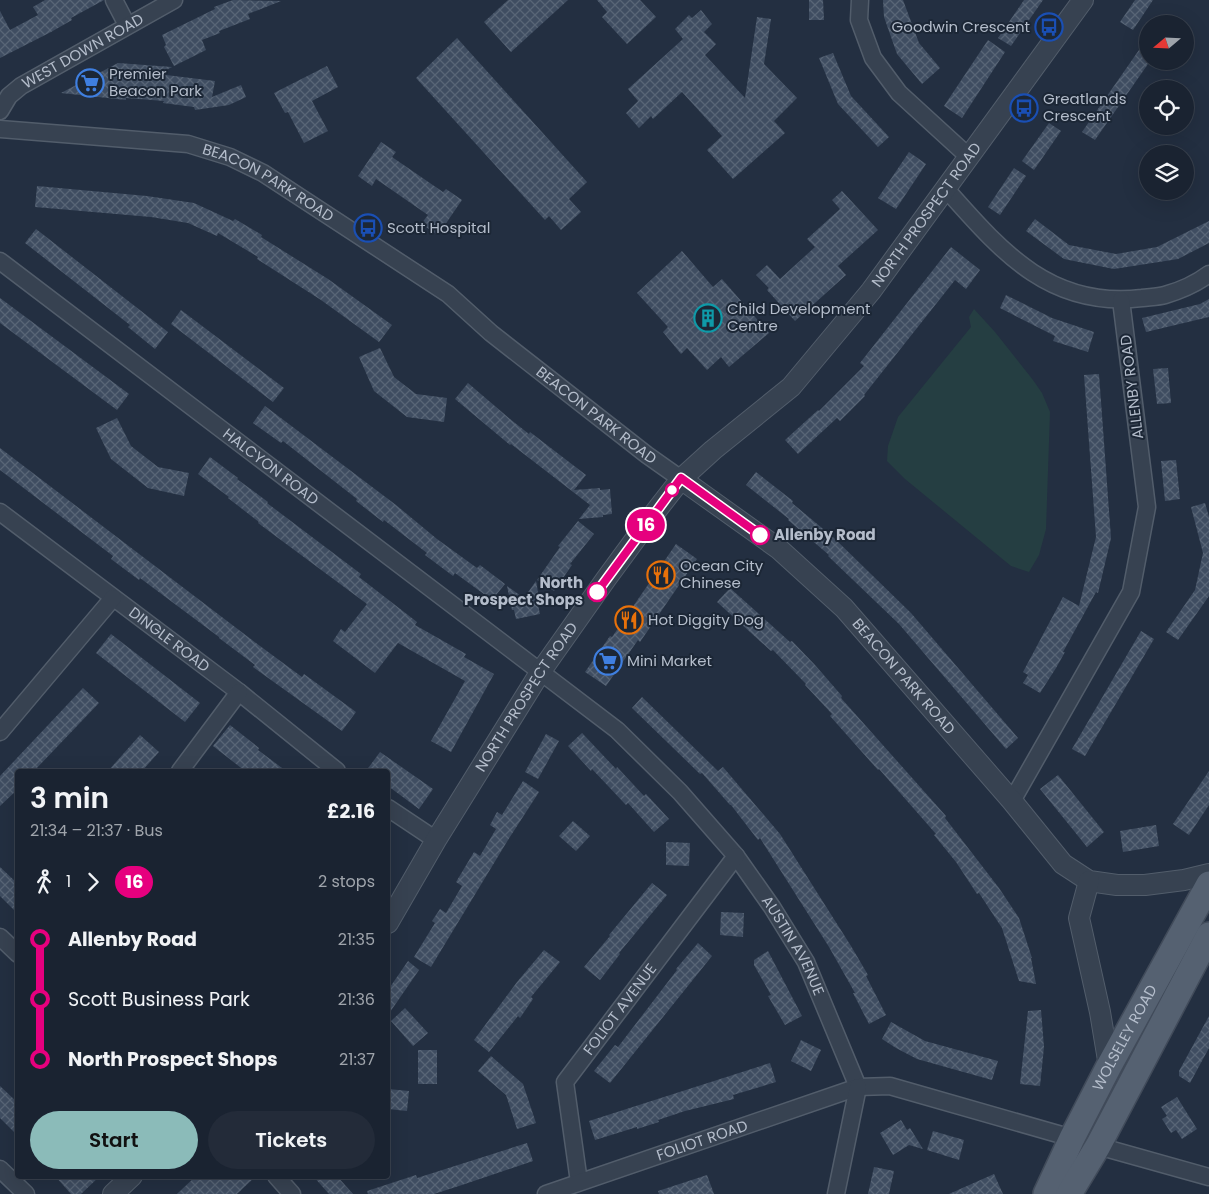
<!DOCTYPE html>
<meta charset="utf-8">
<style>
:root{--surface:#1a2331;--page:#232b39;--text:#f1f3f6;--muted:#9fa4ab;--line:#38404d;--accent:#8bbbb9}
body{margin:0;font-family:Poppins,sans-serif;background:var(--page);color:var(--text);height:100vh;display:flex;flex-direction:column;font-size:19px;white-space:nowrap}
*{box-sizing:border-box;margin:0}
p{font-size:16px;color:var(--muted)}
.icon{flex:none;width:28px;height:28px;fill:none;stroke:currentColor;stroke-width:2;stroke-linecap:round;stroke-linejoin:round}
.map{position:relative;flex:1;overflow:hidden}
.details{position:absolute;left:15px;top:769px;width:375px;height:410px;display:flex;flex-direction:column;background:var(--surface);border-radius:5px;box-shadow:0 5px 20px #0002,0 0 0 1px var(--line)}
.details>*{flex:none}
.badge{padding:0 10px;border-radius:16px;font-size:18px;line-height:32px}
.needle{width:32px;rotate:251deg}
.tools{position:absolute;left:1139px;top:15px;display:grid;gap:10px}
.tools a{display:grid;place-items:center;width:55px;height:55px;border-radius:50%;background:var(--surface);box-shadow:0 5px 20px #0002,0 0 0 1px var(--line);font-size:25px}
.map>.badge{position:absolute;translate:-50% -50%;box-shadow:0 0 0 2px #fff}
.legs{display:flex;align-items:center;gap:8px;height:55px;padding:0 15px;font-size:16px}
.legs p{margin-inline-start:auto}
.overview{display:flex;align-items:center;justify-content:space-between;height:85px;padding:0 15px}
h1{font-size:28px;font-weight:600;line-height:38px}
.button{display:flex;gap:10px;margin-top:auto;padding:10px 15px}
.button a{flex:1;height:58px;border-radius:30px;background:var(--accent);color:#111;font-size:20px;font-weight:600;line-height:58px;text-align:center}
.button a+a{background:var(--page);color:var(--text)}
ul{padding:0 15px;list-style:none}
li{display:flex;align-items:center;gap:18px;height:60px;font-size:19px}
li i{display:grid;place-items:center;width:8px;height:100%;margin:0 6px;background:currentColor}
li i::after{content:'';width:12px;height:12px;margin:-6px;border:4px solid;border-radius:50%;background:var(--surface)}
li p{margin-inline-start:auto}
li:first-child i{background:linear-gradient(#0000 50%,currentColor 0)}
li:last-child i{background:linear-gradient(currentColor 50%,#0000 0)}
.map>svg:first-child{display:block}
</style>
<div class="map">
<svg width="1209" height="1194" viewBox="0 0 1209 1194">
<defs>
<pattern id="building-cross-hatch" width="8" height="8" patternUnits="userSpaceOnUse" patternTransform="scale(1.25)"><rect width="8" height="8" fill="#3f4d61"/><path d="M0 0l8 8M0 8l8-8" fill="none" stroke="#586576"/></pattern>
</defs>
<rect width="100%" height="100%" fill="#232f41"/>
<polygon fill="#253e42" points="974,309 995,332 1033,380 1042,393 1050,412 1046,529 1039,555 1029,572 1011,566 905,479 887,461 888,446 898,417 971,327 969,317"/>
<g fill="url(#building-cross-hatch)">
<polygon points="45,0 104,0 71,18 72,20 51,32 0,58 0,11 10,30 38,15 33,7"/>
<polygon points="233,0 281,1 248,14 250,19 219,31 220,33 202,40 206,50 174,66 164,47 166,45 162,35 215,9 214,7"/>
<polygon points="508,0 568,0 511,52 484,22"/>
<polygon points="597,0 640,0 656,17 627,44 602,17 607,12"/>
<polygon points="809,0 823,0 824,20 809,20"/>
<polygon points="883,0 903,0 919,43 940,68 922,84 897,54 884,17"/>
<polygon points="1024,0 1043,0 1011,46 998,38"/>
<polygon points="1135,0 1153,0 1133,30 1120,22"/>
<polygon points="701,10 712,24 704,32 716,44 705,55 745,98 757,17 771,19 764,64 797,98 774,121 785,133 733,179 707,150 722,136 682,92 653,119 651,116 639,128 626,113 638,101 628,89 683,39 675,29 689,15 692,18"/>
<polygon points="1148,37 1148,64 1095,140 1082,132"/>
<polygon points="457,38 587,182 569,199 581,212 561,230 549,216 545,220 416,78"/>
<polygon points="988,40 1005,52 962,118 944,106"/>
<polygon points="833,53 851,96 889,137 878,147 838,104 819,58"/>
<polygon points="118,63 172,67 158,74 215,81 212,97 241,85 246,97 229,105 195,110 194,107 163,103 164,101 126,98 126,100 61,93"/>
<polygon points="327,66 338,87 312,101 328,131 304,143 288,112 285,113 274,93"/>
<polygon points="1049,123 1061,131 1034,170 1022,161"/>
<polygon points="381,142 396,152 392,157 443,192 446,189 462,200 438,235 421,224 428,215 376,179 372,186 358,176"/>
<polygon points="909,152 926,164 896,209 878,198"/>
<polygon points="1014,168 1026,176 1000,215 988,207"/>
<polygon points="37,186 147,196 194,203 233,221 235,219 262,235 261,237 328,279 392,325 379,342 321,300 257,259 258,257 218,233 217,236 188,223 151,217 35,207"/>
<polygon points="842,191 878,230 838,266 846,275 795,321 767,290 769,288 756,275 767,265 780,279 815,247 807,239 840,209 832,200"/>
<polygon points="1035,219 1069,245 1116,254 1157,247 1209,221 1209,243 1178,259 1114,269 1064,259 1026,231"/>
<polygon points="36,229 168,332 155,349 128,327 130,325 25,243"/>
<polygon points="951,247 980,270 966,289 955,280 864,395 865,396 840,421 837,418 798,454 785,440 818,410 819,411 864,366 860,363"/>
<polygon points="682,251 713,287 722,279 769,333 729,367 721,357 707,370 687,348 681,354 663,332 668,327 637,293"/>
<polygon points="1006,295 1052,318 1094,332 1088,352 1053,341 1055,336 1000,308"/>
<polygon points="0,298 129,394 117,410 0,323"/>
<polygon points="1209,299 1209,317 1146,332 1142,318 1200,304"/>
<polygon points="181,310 284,388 273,402 171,324"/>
<polygon points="380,348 394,377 403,384 416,394 447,398 444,422 407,417 374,391 359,357"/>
<polygon points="1168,368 1171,403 1157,404 1153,369"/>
<polygon points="1099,374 1111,538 1098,593 1096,592 1063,652 1065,652 1056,668 1040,693 1023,683 1028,675 1023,672 1063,597 1079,606 1096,537 1084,375"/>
<polygon points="468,383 510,419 529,434 530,432 586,475 574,490 600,488 600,490 610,489 612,514 603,515 603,517 579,519 590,505 511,444 510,445 455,399"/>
<polygon points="265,406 396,505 437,539 477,568 480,565 505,584 492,600 455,573 453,576 425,555 427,553 384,520 383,522 356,501 357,499 283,441 281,443 253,423"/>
<polygon points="117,418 131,446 158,467 189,473 184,496 148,488 111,459 96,428"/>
<polygon points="0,448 256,643 302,677 304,674 356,712 342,731 253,667 255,665 219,638 219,637 140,578 139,580 111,559 113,556 0,470"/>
<polygon points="210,457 238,478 237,479 268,502 267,503 361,574 359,577 417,622 415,625 466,654 464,657 494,674 451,752 431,741 465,681 398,643 375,673 333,641 341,629 345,632 367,604 258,523 259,522 228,498 229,497 198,474"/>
<polygon points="1176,460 1180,499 1165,501 1161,461"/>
<polygon points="756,472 793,501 792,503 834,538 911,613 1018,738 1006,749 899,624 828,556 829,555 788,520 789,519 746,485"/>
<polygon points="1205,503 1209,517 1209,596 1178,640 1166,632 1195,590 1203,553 1191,507"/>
<polygon points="578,521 594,534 570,564 572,565 554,591 537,580 560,547 558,546"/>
<polygon points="676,544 697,559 640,642 638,640 606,686 585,672 610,636 612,637"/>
<polygon points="536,581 540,604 538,605 540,614 516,619 514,610 512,610 507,586 524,598"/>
<polygon points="730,588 790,642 792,641 815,665 842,696 841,698 946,816 945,818 999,888 1019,918 1032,958 1031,958 1036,984 1019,981 1002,928 979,893 977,894 956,862 934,835 936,834 879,769 878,770 830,716 832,714 805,685 806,684 773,650 771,651 717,602"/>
<polygon points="1141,631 1154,639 1085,756 1072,749"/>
<polygon points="111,634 200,703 185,722 96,653"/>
<polygon points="83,688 99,703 34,771 18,771 18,789 0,806 0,776"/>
<polygon points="642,697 718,771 723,767 780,834 851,946 868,975 866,976 886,1015 869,1024 853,993 855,993 829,947 760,838 758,840 731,805 730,805 702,773 700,774 632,708"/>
<polygon points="230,725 259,748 258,750 286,771 245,771 213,746"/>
<polygon points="582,733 616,769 617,767 644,796 646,794 669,819 654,832 628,803 626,805 592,769 591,771 568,746"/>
<polygon points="546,734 559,741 538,779 525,772"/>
<polygon points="140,735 159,752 142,771 108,771"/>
<polygon points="380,752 433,789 419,809 388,786 388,771 366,771"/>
<polygon points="1209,771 1209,805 1189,835 1173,824"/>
<polygon points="1058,775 1104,832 1087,847 1040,789"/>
<polygon points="523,781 539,792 508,840 431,967 414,957 435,923 432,921 440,909 446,913 462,886 456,882 474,852 480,856 496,829 490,825 497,812 502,815"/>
<polygon points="573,821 590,836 576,851 559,836"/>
<polygon points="1156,825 1159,846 1123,852 1120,831"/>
<polygon points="666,842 690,843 689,866 666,865"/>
<polygon points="0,867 18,884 18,914 0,896"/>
<polygon points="652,883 667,895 619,953 620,954 600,980 584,967 610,936 609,935"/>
<polygon points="721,912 744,913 743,937 720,935"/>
<polygon points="698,943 712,956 610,1083 594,1071 615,1045 618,1047 677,970 676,969"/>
<polygon points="544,950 560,962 531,997 533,999 520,1018 518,1016 489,1052 474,1040 517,982"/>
<polygon points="768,951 802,1016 785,1025 768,996 771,995 754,965 754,960"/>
<polygon points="408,961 419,970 388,1015 388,990"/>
<polygon points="405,1008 428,1033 413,1046 391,1021"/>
<polygon points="1041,1010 1044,1047 1040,1086 1020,1084 1028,1011"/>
<polygon points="1209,1016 1209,1048 1190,1083 1179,1076 1179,1071"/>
<polygon points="891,1022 925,1041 998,1061 992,1080 917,1059 896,1048 882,1039"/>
<polygon points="801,1040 821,1050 811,1071 791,1061"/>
<rect x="418" y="1050" width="19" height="34"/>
<polygon points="491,1056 523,1084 536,1123 517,1129 506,1095 478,1071"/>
<polygon points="770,1063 776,1082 733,1095 734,1099 685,1111 658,1120 659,1122 637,1129 637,1127 595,1140 589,1121"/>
<polygon points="0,1086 18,1103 18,1136 0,1118"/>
<polygon points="388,1089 409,1091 407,1111 388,1109"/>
<polygon points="1177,1097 1197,1129 1182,1139 1176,1130 1171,1133 1162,1119 1167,1116 1161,1107"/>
<polygon points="901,1120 907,1130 910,1128 923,1149 909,1145 893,1155 880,1133"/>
<polygon points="933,1131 964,1140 959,1160 927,1150"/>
<polygon points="527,1143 533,1161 462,1185 434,1194 368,1194 367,1191 416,1175 417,1178"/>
<polygon points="874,1167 894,1171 889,1194 868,1194"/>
<polygon points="994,1174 1003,1194 949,1194"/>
<polygon points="707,1175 714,1194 659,1194 658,1191"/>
<polygon points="55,1176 100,1176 81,1194 71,1194"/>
<polygon points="196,1176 256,1176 237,1194 177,1194"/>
<polygon points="313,1176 337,1176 353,1194 329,1194"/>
</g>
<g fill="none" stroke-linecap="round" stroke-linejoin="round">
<g stroke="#525d6b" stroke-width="19">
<g id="minor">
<polyline points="114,0 127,25"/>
<polyline points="860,0 859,20 873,58 899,93 969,157"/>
<path id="s1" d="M0 111 9 96 21 86 174 0"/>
<path id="s2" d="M0 129 188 144 230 157 263 173 448 294 491 333 647 455 681 479"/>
<path d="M946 189C1001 251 1050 309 1142 298 1149 297 1158 297 1165 295 1179 291 1197 283 1209 274"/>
<path id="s3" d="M0 261 617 730 680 792 736 856 772 907 806 962 858 1087"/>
<path id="s4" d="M0 512 239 692 337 771"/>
<polyline points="0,732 113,598"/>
<polyline points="180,771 239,692"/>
<polyline points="1012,801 1131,592 1147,507 1121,300"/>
<polyline points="388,808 436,840"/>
<polyline points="0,937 18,954"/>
<polyline points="1098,1146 1209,1177"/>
<polyline points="0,1169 26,1194"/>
<polyline points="276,1176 292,1194"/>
<path id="s5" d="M579 1182 565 1082 736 856"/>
<path id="s6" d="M546 1194 858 1087 890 1086 1072 1138"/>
<polyline points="836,1194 858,1087"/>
</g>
</g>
<g stroke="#525d6b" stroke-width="22">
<g id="tertiary">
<path id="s7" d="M681 479 779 549 844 608 1012 801 1063 864 1089 881 1117 885H1145L1184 880 1209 874"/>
<polyline points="1089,881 1079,918 1100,1012 1109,1066"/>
<path id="s8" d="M388 923 436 840 541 671 606 579 656 511 681 479 713 450 791 387 871 291 1083 0"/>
<polyline points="113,1194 132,1176"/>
</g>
</g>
<g stroke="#414b5a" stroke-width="28">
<g id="primary">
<path id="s9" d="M1046 1194 1072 1138 1109 1066 1209 884"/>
<polyline points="1069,1194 1098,1146 1209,935"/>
</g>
</g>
<use href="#minor" stroke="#374251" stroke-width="16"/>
<use href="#tertiary" stroke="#374251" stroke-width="20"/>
<use href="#primary" stroke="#556171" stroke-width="25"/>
</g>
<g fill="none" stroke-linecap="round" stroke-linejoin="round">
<g stroke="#fff" stroke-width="11">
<polyline id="line-1" points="597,592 681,478 760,535"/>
</g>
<use href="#line-1" stroke="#e6007e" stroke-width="8"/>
</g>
<defs>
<g id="bus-ring" transform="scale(1.4375)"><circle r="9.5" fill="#1c2736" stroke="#1a4fb4" stroke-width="1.5"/><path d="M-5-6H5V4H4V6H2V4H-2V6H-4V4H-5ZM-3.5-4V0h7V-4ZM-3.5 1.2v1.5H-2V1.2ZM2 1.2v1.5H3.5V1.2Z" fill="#1a4fb4"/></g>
<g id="supermarket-ring" transform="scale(1.4375)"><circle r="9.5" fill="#1c2736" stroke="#3f7fe0" stroke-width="1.5"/><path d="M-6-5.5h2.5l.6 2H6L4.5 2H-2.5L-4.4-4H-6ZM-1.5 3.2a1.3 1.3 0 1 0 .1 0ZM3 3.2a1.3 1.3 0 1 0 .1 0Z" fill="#3f7fe0"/></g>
<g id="building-ring" transform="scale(1.4375)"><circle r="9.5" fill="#1c2736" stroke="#0f9aa8" stroke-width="1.5"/><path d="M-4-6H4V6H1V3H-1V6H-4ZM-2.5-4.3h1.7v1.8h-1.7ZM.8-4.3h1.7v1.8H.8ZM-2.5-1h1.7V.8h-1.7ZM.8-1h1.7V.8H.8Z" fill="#0f9aa8"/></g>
<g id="restaurant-ring" transform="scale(1.4375)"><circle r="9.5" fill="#1c2736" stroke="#e8710a" stroke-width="1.5"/><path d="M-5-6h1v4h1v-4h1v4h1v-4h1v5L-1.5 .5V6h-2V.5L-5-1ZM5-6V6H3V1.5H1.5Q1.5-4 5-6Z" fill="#e8710a"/></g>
</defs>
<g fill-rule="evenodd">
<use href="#bus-ring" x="1049" y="27"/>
<use href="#supermarket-ring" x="90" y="83"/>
<use href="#bus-ring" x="1024" y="108"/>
<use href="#bus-ring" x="368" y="228"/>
<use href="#building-ring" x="708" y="318"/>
<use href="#restaurant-ring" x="661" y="575"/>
<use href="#restaurant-ring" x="629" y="620"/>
<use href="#supermarket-ring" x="608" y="661"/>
</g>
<g fill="#fff" stroke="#e6007e" stroke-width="2.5">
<circle cx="672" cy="490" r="6"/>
<circle cx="760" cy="535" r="9"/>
<circle cx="597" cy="592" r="9"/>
</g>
<g text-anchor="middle" stroke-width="4" stroke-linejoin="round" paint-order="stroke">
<g font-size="15" fill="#b4bdcb" stroke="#1c2736" text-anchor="start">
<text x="1030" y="32" text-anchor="end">Goodwin Crescent</text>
<text x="109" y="79">Premier<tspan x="109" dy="17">Beacon Park</tspan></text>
<text x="1043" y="104">Greatlands<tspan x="1043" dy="17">Crescent</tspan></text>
<text x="387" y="233">Scott Hospital</text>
<text x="727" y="314">Child Development<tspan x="727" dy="17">Centre</tspan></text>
<text x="680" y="571">Ocean City<tspan x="680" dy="17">Chinese</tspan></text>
<text x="648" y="625">Hot Diggity Dog</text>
<text x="627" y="666">Mini Market</text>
</g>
<g font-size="15" fill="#b4bdcb" stroke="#1c2736">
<text dy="5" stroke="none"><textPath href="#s1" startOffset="104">WEST DOWN ROAD</textPath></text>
<text dy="5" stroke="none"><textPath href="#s2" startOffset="278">BEACON PARK ROAD</textPath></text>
<text dy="5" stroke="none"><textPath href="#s8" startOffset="895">NORTH PROSPECT ROAD</textPath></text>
<text transform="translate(1132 387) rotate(-97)" y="5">ALLENBY ROAD</text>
<text dy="5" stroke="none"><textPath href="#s2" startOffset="682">BEACON PARK ROAD</textPath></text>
<text dy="5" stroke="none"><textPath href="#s3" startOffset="340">HALCYON ROAD</textPath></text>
<text dy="5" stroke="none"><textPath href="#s4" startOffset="212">DINGLE ROAD</textPath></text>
<text dy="5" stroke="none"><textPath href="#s7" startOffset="299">BEACON PARK ROAD</textPath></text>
<text dy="5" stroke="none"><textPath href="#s8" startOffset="265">NORTH PROSPECT ROAD</textPath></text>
<text dy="5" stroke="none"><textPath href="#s3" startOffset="1055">AUSTIN AVENUE</textPath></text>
<text dy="5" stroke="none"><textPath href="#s5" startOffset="192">FOLIOT AVENUE</textPath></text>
<text dy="5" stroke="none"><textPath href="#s9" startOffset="175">WOLSELEY ROAD</textPath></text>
<text dy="5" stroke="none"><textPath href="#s6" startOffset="165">FOLIOT ROAD</textPath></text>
</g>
<g font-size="15" font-weight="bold" fill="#b4bdcb" stroke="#1c2736" text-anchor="start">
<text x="774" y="540">Allenby Road</text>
<text x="583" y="588" text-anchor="end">North<tspan x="583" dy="17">Prospect Shops</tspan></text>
</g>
</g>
</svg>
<div class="tools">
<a><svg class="needle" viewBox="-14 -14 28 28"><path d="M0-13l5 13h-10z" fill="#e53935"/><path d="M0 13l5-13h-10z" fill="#9fa4ab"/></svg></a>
<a><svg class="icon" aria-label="locate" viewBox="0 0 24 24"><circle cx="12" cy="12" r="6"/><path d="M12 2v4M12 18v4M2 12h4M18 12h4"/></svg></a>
<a><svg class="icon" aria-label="layers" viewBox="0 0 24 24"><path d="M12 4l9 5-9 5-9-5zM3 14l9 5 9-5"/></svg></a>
</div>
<b class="badge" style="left:646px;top:525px;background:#e6007e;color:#fff">16</b>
<section class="details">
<div class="overview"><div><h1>3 min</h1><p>21:34 – 21:37 · Bus</p></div><b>£2.16</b></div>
<div class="legs"><svg class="icon" aria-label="walk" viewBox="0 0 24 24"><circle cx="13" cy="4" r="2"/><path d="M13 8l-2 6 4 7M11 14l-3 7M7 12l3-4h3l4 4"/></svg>1<svg class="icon" aria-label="forward" viewBox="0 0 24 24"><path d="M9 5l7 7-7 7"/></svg><b class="badge" style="background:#e6007e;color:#fff">16</b><p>2 stops</p></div>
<ul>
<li><i style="color:#e6007e"></i><b>Allenby Road</b><p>21:35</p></li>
<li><i style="color:#e6007e"></i><span>Scott Business Park</span><p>21:36</p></li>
<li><i style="color:#e6007e"></i><b>North Prospect Shops</b><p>21:37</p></li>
</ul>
<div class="button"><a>Start</a><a>Tickets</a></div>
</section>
</div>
